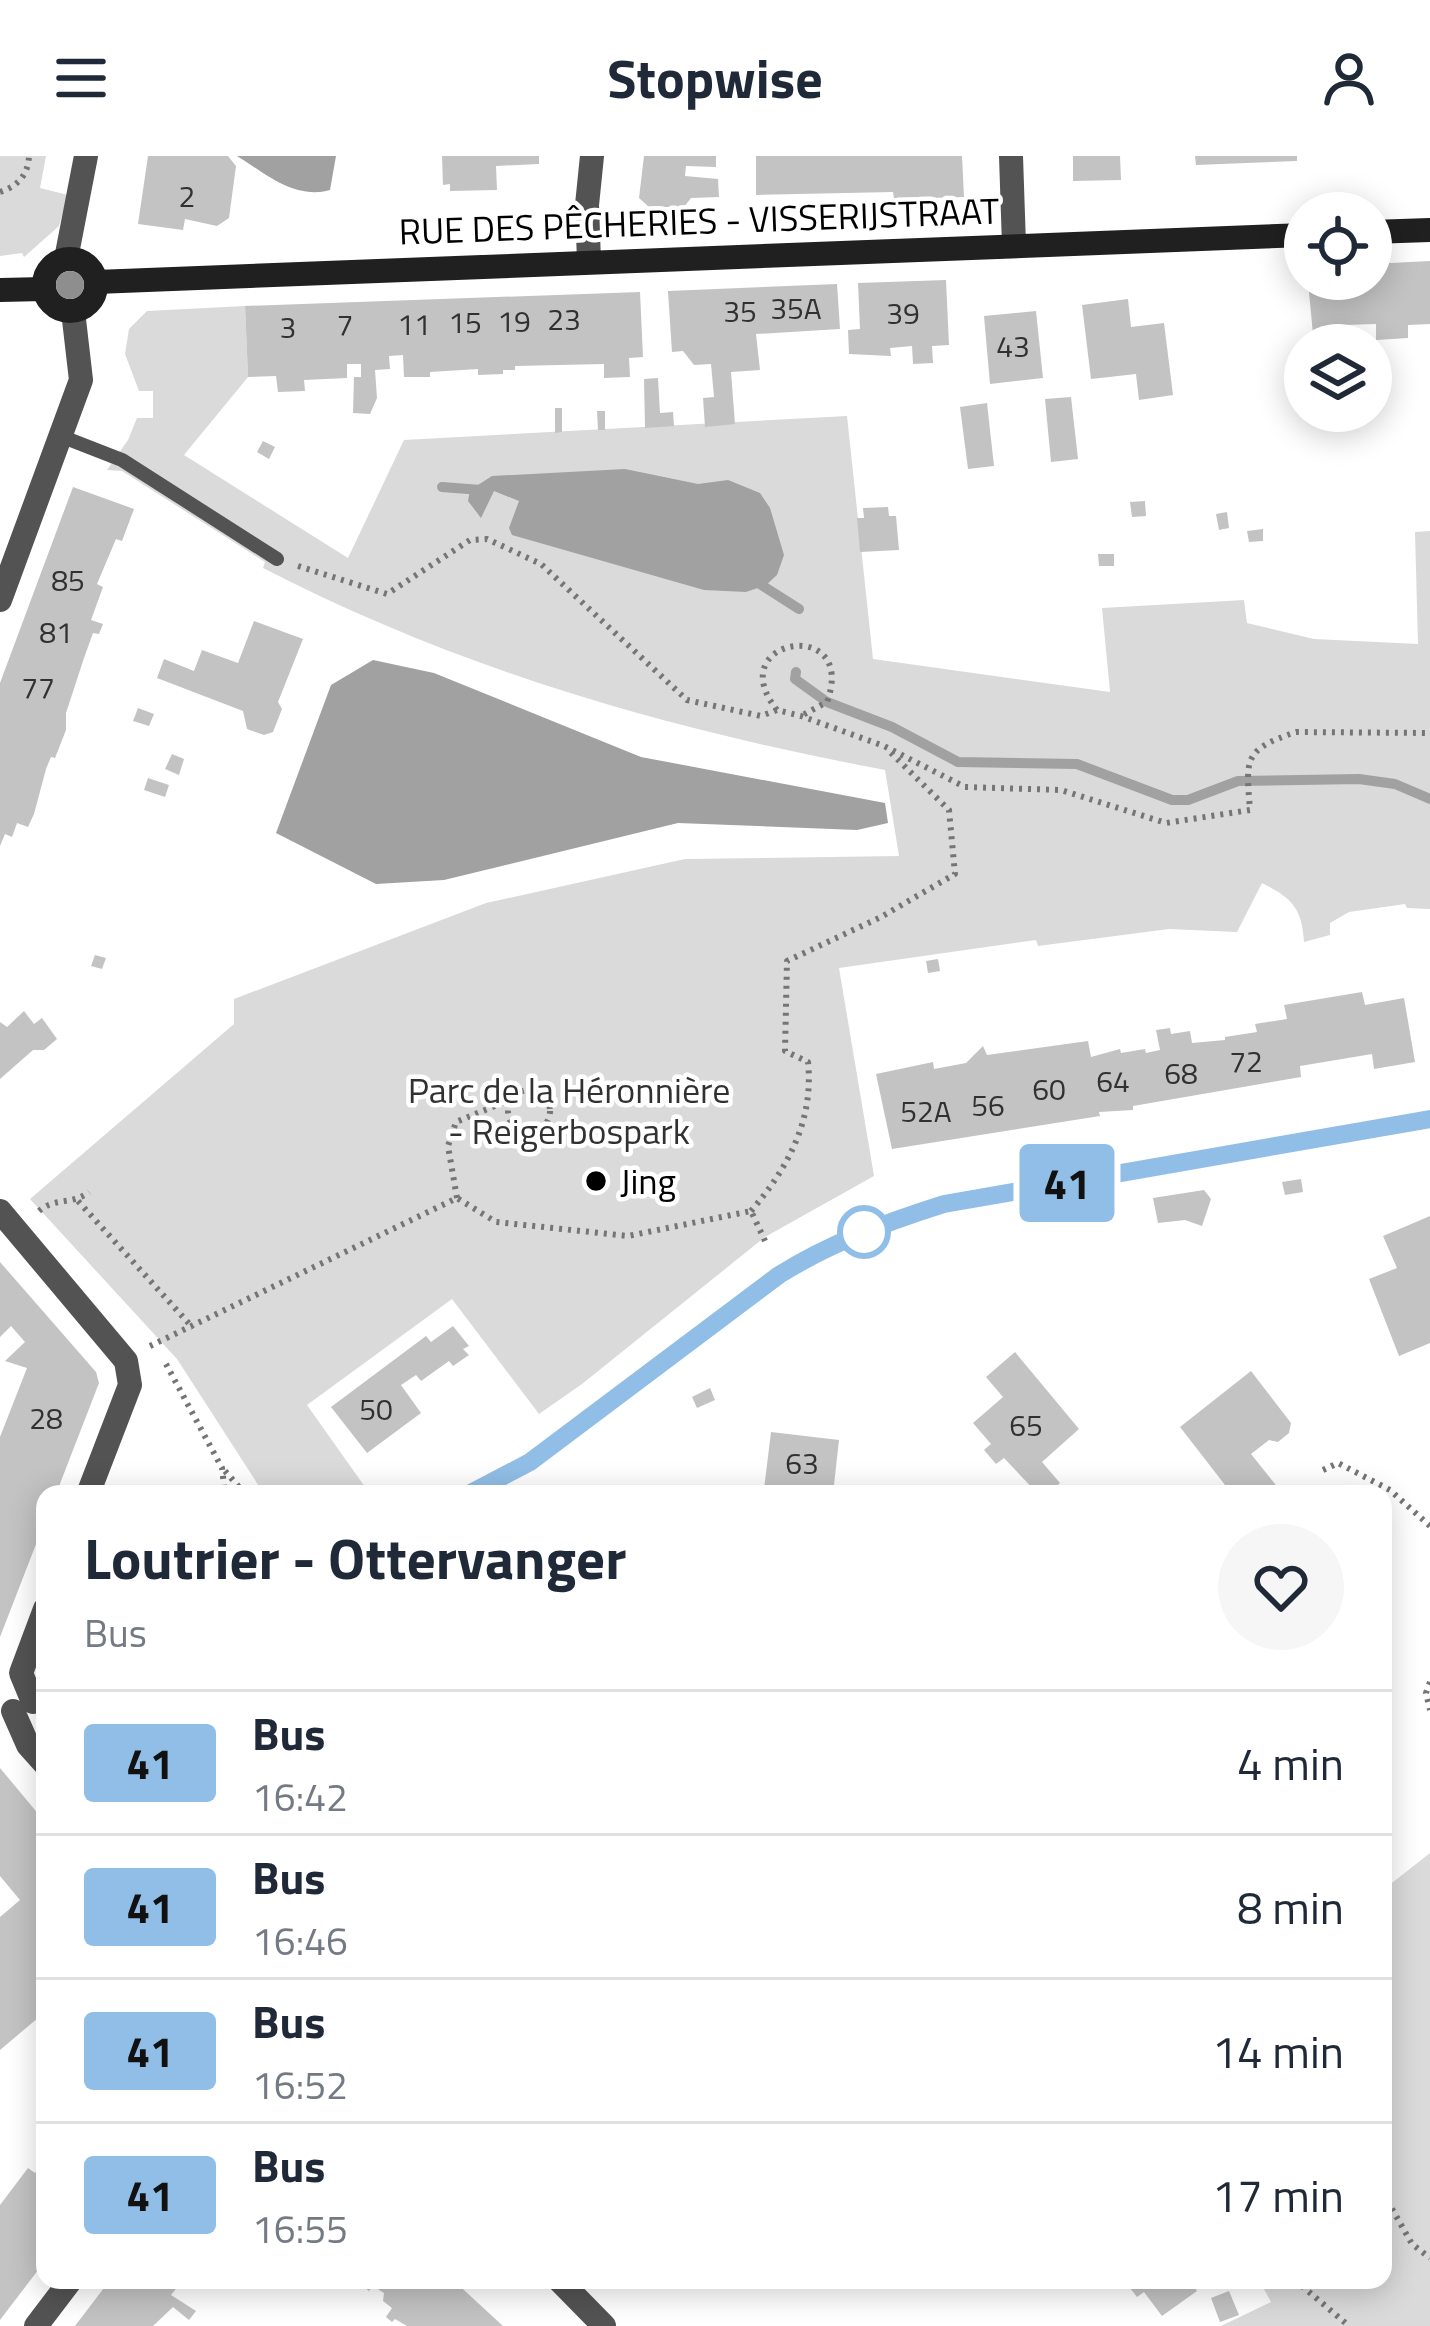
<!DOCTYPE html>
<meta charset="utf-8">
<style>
:root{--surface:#fff;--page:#f6f6f7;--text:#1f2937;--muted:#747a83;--line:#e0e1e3}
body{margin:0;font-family:"Titillium Web",sans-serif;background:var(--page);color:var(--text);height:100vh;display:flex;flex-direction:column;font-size:45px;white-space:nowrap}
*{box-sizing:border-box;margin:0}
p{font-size:39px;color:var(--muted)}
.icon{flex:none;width:66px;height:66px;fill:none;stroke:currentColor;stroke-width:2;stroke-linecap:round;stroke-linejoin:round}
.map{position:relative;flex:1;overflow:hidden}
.side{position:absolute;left:36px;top:1329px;width:1356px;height:804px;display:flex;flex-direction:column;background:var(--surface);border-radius:24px;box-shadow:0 6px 30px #0003}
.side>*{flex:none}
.badge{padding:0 24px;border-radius:9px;font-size:42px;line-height:78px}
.buttons{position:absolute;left:1284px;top:36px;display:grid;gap:24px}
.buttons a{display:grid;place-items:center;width:108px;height:108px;border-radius:50%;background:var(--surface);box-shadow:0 6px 30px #0003;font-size:60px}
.map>.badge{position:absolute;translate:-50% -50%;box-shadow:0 0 0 6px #fff}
.round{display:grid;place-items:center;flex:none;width:126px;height:126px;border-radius:63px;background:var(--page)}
.overview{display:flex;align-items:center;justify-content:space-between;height:204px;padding:0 48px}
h1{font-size:57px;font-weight:700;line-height:90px}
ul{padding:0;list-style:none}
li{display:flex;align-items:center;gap:36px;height:144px;padding:0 48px;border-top:3px solid var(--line)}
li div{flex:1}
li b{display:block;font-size:45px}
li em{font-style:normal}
li .badge{min-width:132px;font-weight:700;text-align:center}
header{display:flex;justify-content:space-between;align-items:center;height:156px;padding:0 48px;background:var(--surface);font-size:54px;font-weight:700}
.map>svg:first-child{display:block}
</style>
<header><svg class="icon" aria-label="menu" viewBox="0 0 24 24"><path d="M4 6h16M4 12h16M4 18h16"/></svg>Stopwise<svg class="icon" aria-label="person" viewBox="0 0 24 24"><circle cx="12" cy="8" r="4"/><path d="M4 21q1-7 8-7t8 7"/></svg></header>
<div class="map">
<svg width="1430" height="2170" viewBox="0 0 1430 2170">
<rect width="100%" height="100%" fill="#fff"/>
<g fill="#dadada">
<polygon points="0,0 46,0 40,32 68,39 59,70 24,101 22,97 0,100"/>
<path d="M245 150 248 221 184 299 348 402 404 284 847 260 873 503 1110 536 1102 452 1244 444 1247 467 1314 483 1418 488 1415 376 1430 375V753L1407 752 1405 748 1349 756 1330 767V779L1304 786C1302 752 1292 742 1262 727L1237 776 1169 773 1038 790 1036 784 839 812 874 1020 765 1081 582 1228 539 1258 452 1143 307 1249 370 1338H264L177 1203 30 1043 234 868V843L486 747 685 703 899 700 885 614C667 573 461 514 263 412L265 406 122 315 107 314 128 284 137 262H153V235H139L125 198 129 173 147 155Z"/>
<polygon points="1430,1697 1430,2170 1221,2170 1271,2146 1259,2124 1383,2124 1383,1734"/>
</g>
<g fill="#a1a1a1">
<path d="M237 0H336L330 34C294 44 265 17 237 0Z"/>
<polygon points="625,313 698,328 728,324 760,337 770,352 784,399 777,419 766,429 746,436 704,434 512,379 509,372 519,345 494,335 481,362 468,345 470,334 492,320"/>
<polygon points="373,504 434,517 641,601 885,647 888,667 857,674 678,667 444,724 376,728 276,677 331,529"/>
</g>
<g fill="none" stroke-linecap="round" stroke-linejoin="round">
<g stroke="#a1a1a1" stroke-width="10">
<polyline points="442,331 481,334"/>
<polyline points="752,423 799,453"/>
<polyline points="796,516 795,523 827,546 892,571 958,606 1077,608 1172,644 1188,644 1238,625 1359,623 1395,628 1430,643"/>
</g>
</g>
<g fill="#c3c3c3">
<polygon points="148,0 228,0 236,10 229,62 217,70 185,63 183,74 138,68"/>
<polygon points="442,0 539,0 539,8 496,10 497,34 450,35 450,28 443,29"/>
<polygon points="644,0 716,0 716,11 686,10 685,20 718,23 719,41 691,42 684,51 649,51 639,42"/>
<polygon points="756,0 962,0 964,41 894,43 893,36 756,39"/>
<polygon points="1073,0 1120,0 1121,24 1073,25"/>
<polygon points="1195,0 1297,0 1297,5 1196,9"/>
<polygon points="1430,105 1430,168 1408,169 1408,182 1376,184 1376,168 1344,169 1345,189 1314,189 1309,136 1341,134 1340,123 1371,123 1371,108"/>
<polygon points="946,124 949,189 932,190 933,207 913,208 912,190 890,192 891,200 849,198 848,174 860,173 858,127"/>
<polygon points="837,128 840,173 756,178 760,214 731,216 735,268 705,271 703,242 714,241 711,208 694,209 683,195 672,196 668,135"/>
<polygon points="640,136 643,201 629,202 630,221 604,222 604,208 515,210 515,214 503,214 503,218 478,219 478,213 430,216 430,221 404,221 403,199 389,200 390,213 375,214 377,242 370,258 353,257 354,221 361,221 361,208 347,208 347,222 304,224 305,235 278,236 276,220 248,221 245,150"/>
<polygon points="1128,143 1131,171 1164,167 1173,239 1139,244 1136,218 1091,223 1082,149"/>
<polygon points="1036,155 1043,222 990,228 984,160"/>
<polygon points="658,222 660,257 673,256 674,270 645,272 644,223"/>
<polygon points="1071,241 1078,303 1051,306 1045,243"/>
<polygon points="987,247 994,310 968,313 960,251"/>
<polygon points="555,252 562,252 562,276 555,277"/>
<polygon points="597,255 605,255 605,274 598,274"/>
<polygon points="263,285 275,291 269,303 257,296"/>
<polygon points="73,331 134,353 122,385 116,383 97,428 103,431 91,464 103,468 99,478 93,477 84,502 66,557 66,574 55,602 51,601 46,613 34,658 28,671 17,667 12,681 5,678 0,690 0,527"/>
<polygon points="1145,345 1146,360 1132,361 1130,346"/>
<polygon points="888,351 889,360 896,360 899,394 860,396 857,362 864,362 863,352"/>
<polygon points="1227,356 1229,372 1219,374 1216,358"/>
<polygon points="1263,373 1263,385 1249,386 1247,375"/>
<polygon points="1098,398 1114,398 1114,410 1099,410"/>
<polygon points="254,465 303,483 278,546 282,553 273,576 264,579 247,573 243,555 157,522 164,503 194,515 202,494 238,507"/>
<polygon points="138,552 154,558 149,570 133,565"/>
<polygon points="172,598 184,603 179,619 165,613"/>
<polygon points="148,622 169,629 165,641 144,634"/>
<polygon points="95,799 106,802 102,813 91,810"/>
<polygon points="938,803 940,815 928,817 926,805"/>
<polygon points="1362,836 1365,849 1404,842 1415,906 1374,913 1372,898 1300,910 1301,921 1133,950 1133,954 1099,956 1100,960 892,993 876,918 933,906 934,913 966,907 983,890 987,899 1088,885 1091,901 1120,893 1121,897 1145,893 1146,897 1160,894 1156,874 1170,872 1171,878 1190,875 1192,887 1225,884 1225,881 1257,876 1255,868 1287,863 1284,849"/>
<polygon points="24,855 34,868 42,862 57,883 44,894 33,894 0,923 0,866 7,871"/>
<polygon points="1301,1023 1303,1036 1285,1039 1282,1026"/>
<polygon points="1204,1034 1211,1043 1202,1070 1185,1064 1158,1067 1153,1042"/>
<polygon points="1430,1060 1430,1187 1399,1200 1369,1123 1397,1112 1383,1080"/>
<polygon points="0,1106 96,1216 99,1227 56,1338 45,1338 45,1365 0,1481 0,1281 27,1212 5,1205 25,1186 11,1170 0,1181"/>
<polygon points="453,1170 469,1190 463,1193 469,1199 453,1210 449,1205 421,1225 416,1219 401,1229 421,1257 367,1297 331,1251 426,1180 431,1186"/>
<polygon points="1015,1196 1079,1273 1042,1306 1060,1327 1047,1338 1038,1338 1004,1302 996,1308 984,1294 991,1288 973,1267 1003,1241 986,1221"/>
<polygon points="1251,1215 1291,1267 1289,1277 1278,1286 1269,1284 1251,1298 1283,1338 1232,1338 1180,1271"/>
<polygon points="710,1232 715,1244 697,1252 692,1241"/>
<polygon points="771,1276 839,1284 833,1338 754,1338 755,1332 764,1333"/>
<polygon points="0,1612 45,1666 45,1856 0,1894 0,1761 20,1744 0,1720"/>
<polygon points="45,2004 45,2105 0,2164 0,2049 28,2012 35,2017"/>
<polygon points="110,2124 183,2124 171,2139 196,2155 189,2164 173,2151 153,2170 75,2170"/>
<polygon points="355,2124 453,2124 503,2170 407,2170 395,2163 392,2166 386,2161 392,2152 383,2145 384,2137 373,2130 369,2135"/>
<polygon points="1124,2124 1189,2124 1197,2135 1162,2160 1144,2136 1137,2141"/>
<polygon points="1229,2135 1239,2159 1220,2166 1211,2142"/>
</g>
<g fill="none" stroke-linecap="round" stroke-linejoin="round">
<g stroke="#757575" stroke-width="6" stroke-dasharray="3 6" stroke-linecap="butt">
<path d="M0 36C18 30 28 19 29 0"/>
<path d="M298 410 387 438 470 384 487 383 541 408 687 544 761 560 777 554 801 560 884 590 965 631 1061 634 1166 667 1250 654C1246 602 1243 594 1296 576L1430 577"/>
<path d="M777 554C719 482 859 459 827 546L801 560"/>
<circle cx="529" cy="955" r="21"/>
<polyline points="457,1042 448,990 456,966 507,945"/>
<polyline points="78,1045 193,1172"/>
<path d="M39 1055C55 1041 73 1049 89 1036"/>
<path d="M751 1055C788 1012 814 964 808 906L785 895 787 805 881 761 955 718 949 654 888 594"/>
<polyline points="150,1190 457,1042 496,1066 628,1080 751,1055 766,1087"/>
<polyline points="166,1208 222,1312 225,1338"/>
<polyline points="1323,1314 1338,1307 1390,1334 1430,1370"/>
<polyline points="225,1315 245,1338"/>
<polyline points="1430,1526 1426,1537 1430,1554"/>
<polyline points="1383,2037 1412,2088 1430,2102"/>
<polyline points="1295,2124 1349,2170"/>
</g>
<polyline stroke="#535353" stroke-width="14" points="63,281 122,304 277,403"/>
<g stroke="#535353" stroke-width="24">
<polyline points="1011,0 1014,89"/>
<polyline points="66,103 86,0"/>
<polyline points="589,105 587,49 592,0"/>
<polyline points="0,444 81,224 73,155"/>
<polyline points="0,1055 126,1205 130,1229 88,1338"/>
<path d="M469 1338 530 1306 779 1119C830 1087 886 1066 944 1048L1430 963"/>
<polyline points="33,1546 21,1517 45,1453"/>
<polyline points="13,1555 28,1589 45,1608"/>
<polyline points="559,2124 604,2170"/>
<polyline points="36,2170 71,2124"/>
</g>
<g stroke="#202020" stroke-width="24">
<polyline points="1371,76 1430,74"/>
<circle cx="70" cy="129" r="26"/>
<polyline points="96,126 1305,79"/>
<polyline points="0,134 44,133"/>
</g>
</g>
<circle fill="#8e8e8e" cx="70" cy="129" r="14"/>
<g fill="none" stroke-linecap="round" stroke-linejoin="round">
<g stroke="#fff" stroke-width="27">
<path id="line" d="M469 1338 530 1306 779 1119C830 1087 887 1066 944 1048L1430 963"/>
</g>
<use href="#line" stroke="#91bee7" stroke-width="18"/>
</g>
<circle fill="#000" stroke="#fff" stroke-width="4.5" cx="596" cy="1025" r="12"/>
<circle fill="#fff" stroke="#91bee7" stroke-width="6" cx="864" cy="1076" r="24"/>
<g text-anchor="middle" stroke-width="9" stroke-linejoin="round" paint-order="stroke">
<g font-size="30" fill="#313131">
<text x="187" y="51">2</text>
<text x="796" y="163">35A</text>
<text x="740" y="166">35</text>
<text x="903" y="168">39</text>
<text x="564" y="174">23</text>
<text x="514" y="176">19</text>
<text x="465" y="177">15</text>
<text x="345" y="179">7</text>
<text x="414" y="179">11</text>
<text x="288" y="182">3</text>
<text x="1013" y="201">43</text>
<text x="68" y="435">85</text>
<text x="56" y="487">81</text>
<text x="38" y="542">77</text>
<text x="1246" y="916">72</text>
<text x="1181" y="928">68</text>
<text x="1113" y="936">64</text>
<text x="1049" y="944">60</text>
<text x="988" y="960">56</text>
<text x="926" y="966">52A</text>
<text x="376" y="1264">50</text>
<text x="46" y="1273">28</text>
<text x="1026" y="1280">65</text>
<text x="802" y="1318">63</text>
</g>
<g font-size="36" fill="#000" stroke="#fff">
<text transform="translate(699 65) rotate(-2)" y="13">RUE DES PÊCHERIES - VISSERIJSTRAAT</text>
</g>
<g font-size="36" fill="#313131" stroke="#fff">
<text x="569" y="947">Parc de la Héronnière<tspan x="569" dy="41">- Reigerbospark</tspan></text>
</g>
<g font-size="36" fill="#000" stroke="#fff" text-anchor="start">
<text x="620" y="1038">Jing</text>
</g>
</g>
</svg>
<div class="buttons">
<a><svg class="icon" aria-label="locate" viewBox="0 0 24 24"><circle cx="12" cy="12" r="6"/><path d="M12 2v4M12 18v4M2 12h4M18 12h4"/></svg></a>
<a><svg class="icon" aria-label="layers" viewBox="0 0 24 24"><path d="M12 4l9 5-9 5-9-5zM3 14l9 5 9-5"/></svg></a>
</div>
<b class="badge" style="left:1067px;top:1027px;background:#91bee7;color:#111">41</b>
<section class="side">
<div class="overview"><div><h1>Loutrier - Ottervanger</h1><p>Bus</p></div><a class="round"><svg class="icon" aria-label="heart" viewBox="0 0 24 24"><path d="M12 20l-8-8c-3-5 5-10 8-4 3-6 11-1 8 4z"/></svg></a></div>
<ul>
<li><span class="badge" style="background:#91bee7;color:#111">41</span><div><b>Bus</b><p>16:42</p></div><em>4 min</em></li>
<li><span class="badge" style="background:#91bee7;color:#111">41</span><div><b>Bus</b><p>16:46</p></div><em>8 min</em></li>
<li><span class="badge" style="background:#91bee7;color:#111">41</span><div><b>Bus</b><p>16:52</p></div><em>14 min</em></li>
<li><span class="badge" style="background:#91bee7;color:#111">41</span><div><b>Bus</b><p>16:55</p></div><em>17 min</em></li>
</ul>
</section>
</div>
